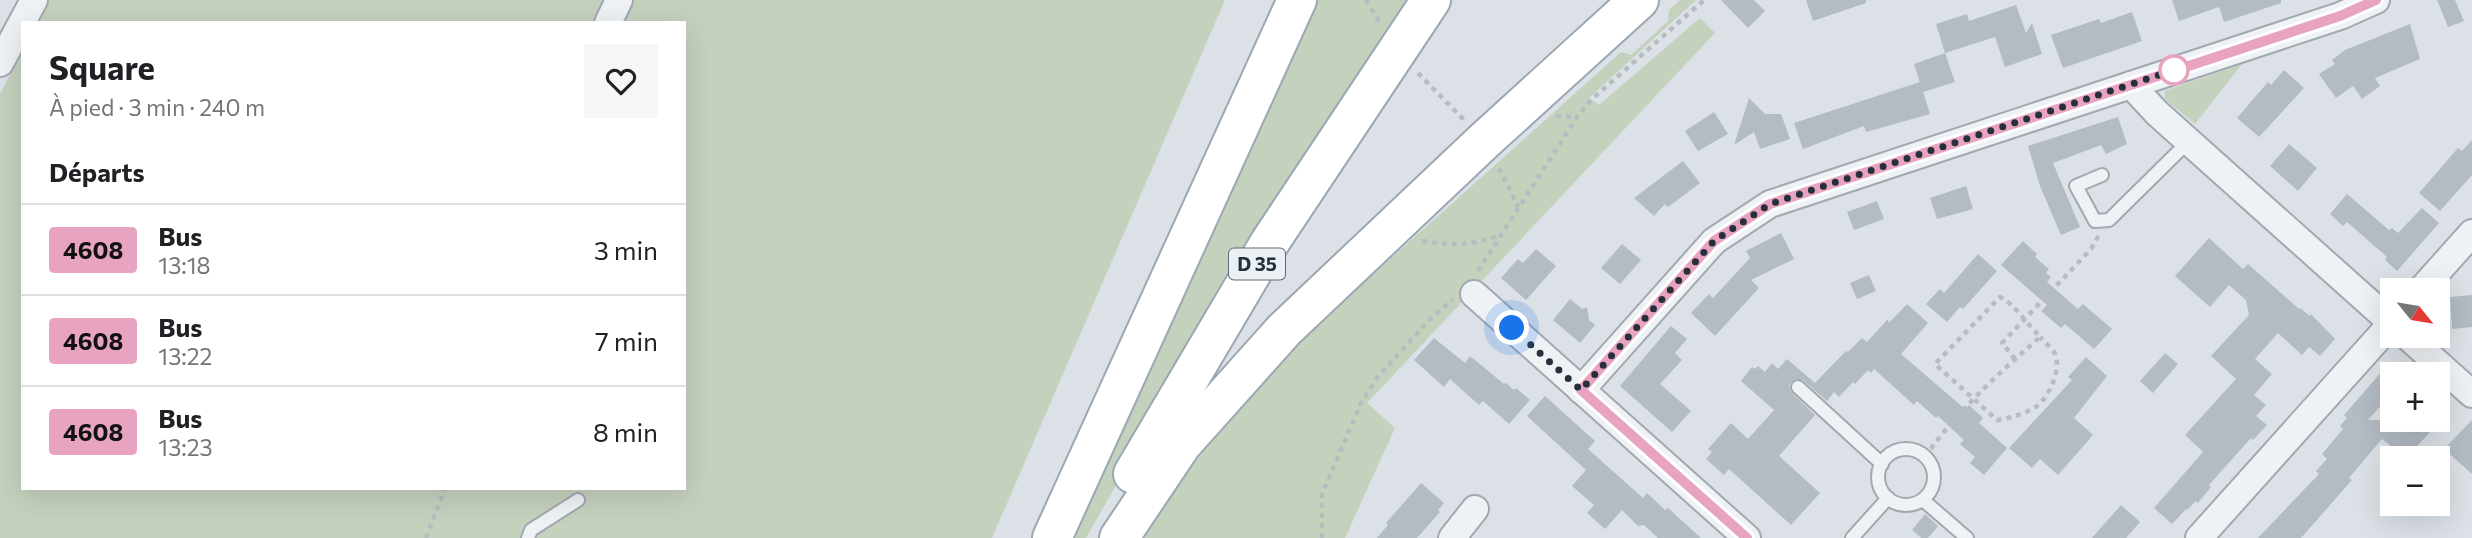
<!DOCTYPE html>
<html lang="fr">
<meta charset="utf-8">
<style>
:root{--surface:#fff;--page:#f6f6f6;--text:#202124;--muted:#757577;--line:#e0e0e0}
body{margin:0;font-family:Commissioner,sans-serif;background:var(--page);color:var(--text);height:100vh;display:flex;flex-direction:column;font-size:26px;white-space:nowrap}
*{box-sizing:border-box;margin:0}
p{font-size:23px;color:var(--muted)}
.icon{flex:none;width:38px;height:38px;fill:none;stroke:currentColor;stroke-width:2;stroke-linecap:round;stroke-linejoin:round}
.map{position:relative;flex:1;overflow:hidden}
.side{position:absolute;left:21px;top:21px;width:665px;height:469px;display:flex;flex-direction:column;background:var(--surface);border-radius:0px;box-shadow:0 7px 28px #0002}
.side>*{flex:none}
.badge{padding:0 14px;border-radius:5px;font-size:24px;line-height:46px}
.needle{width:46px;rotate:120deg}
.fabs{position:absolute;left:2380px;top:278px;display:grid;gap:14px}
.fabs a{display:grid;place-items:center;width:70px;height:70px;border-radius:0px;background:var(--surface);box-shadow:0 7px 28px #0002;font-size:35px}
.you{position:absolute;width:35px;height:35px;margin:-18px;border:5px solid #fff;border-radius:50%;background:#1a73e8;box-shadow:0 0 0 10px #1a73e833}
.map>.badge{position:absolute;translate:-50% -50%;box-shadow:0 0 0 4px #fff}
h2{padding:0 28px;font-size:26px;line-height:63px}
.round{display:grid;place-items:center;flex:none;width:74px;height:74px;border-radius:0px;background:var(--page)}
.overview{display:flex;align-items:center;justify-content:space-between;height:119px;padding:0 28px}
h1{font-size:33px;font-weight:700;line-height:52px}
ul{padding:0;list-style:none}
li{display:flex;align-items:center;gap:21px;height:91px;padding:0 28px;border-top:2px solid var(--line)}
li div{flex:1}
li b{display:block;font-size:26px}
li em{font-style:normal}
li .badge{min-width:77px;font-weight:700;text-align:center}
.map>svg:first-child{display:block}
</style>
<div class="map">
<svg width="2472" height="538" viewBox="0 0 2472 538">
<rect width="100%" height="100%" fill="#dce1e7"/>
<g fill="#c4d1bd">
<polygon points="49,0 1225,0 992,538 0,538 0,94 23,50 23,488 684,488 684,23 37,23"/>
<polygon points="1313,0 1414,0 1276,204 1086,538 1068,538"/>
<polygon points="1680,0 1696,0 1589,98 1599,105 1700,18 1715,33 1367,403 1395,428 1345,538 1137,538 1242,401 1303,337 1621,52 1631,55 1668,21 1669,10"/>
<polygon points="2242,64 2195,124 2165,99 2165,91"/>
</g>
<g fill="#b3bbc3">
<polygon points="1721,0 1754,0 1765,11 1748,28"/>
<polygon points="1806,0 1866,0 1866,3 1813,21"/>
<polygon points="2172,0 2281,0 2281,3 2224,22 2219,7 2179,21"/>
<polygon points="2437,0 2455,0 2464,21 2448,27"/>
<polygon points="2016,5 2026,33 2032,23 2042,54 2005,67 1995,37 1945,53 1936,24 1967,14 1969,21"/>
<polygon points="2132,12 2142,41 2063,68 2051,35 2099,19 2101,23"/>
<polygon points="2410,24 2420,59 2375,78 2380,86 2362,99 2353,86 2336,98 2319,74 2335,64 2332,60 2345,50"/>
<polygon points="1945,53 1955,82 1923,92 1914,64"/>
<polygon points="2284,70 2304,88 2259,137 2237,118 2268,82 2271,85"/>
<polygon points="1920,82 1930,114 1866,132 1864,126 1803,149 1794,123"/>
<polygon points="1749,98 1765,114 1781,114 1790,139 1760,149 1754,132 1734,145"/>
<polygon points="1714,112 1728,134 1698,151 1685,131"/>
<polygon points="2118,117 2127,144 2106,154 2101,145 2053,163 2080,227 2061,235 2040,186 2028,146"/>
<polygon points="2472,140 2472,175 2440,211 2419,193 2458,148 2462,151"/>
<polygon points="2289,144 2317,168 2298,191 2270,166"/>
<polygon points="1683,161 1700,183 1668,207 1665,204 1654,216 1634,198"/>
<polygon points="1966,186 1973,209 1937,219 1930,198"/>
<polygon points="2347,194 2389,230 2392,228 2398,233 2422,208 2439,223 2397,271 2385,260 2387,257 2347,222 2343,226 2330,214"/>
<polygon points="1877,201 1884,219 1854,230 1847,212"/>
<polygon points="1781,233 1794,259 1751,280 1759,288 1715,336 1691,313 1709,294 1713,298 1750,258 1746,251"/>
<polygon points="2209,238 2243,269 2248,264 2299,309 2300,308 2310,316 2311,314 2335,339 2320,356 2309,347 2302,355 2278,333 2255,359 2272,374 2254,395 2266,405 2256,416 2267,425 2253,440 2251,438 2209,485 2211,487 2198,503 2196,501 2187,510 2186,509 2172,524 2154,508 2203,452 2185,435 2236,379 2211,356 2249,315 2246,300 2229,285 2210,307 2175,276"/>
<polygon points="2023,241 2037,254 2035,257 2049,269 2046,273 2051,277 2047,282 2078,309 2083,304 2112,329 2094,349 2065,324 2061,328 2041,311 2047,305 2001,265"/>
<polygon points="1622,244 1641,260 1620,284 1601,268"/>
<polygon points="1536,249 1556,266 1526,300 1501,278 1518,259 1523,263"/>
<polygon points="1978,254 1997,271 1963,309 1960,307 1947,322 1926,304 1940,289 1944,293"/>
<polygon points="1869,275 1876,291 1857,299 1850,283"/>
<polygon points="2472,295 2472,327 2452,329 2450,297"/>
<polygon points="1570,299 1582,309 1587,307 1589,320 1595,325 1580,343 1553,320"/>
<polygon points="1907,304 1928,323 1901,354 1965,409 1969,405 1983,418 1979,423 2007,448 1984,475 1970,463 1975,457 1960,444 1964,440 1938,416 1936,418 1917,401 1914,405 1874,369 1871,373 1868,370 1855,384 1853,382 1839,397 1834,392 1827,401 1803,380 1796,379 1791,382 1789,386 1792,393 1815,415 1779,456 1820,493 1791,525 1729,469 1724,475 1706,459 1712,452 1708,449 1731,423 1748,439 1774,410 1741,381 1752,367 1755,369 1758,366 1765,372 1772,363 1778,369 1787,359 1815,383 1846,351 1848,352 1862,338 1867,342 1888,319 1889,323"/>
<polygon points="1671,326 1687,339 1675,353 1682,360 1660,384 1691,411 1672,432 1620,386"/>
<polygon points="1434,338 1465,363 1470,356 1504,384 1506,383 1514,390 1516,388 1530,400 1509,424 1483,401 1479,405 1450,379 1444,387 1414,360"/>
<polygon points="2165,353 2178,364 2153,393 2140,381"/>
<polygon points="2086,357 2107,376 2074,418 2093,435 2058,475 2040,459 2032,468 2009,448 2072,380 2068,377"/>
<polygon points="2383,370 2392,378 2392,393 2368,420 2422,420 2432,430 2406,458 2382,439 2349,478 2352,480 2301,538 2258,538 2319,474 2316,471 2327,459 2322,454 2343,429 2340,426 2347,418 2344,415"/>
<polygon points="1545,396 1595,441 1588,449 1643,498 1647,493 1665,510 1668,508 1701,538 1658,538 1644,525 1638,526 1622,510 1605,529 1587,513 1594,505 1572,486 1586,470 1527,416"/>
<polygon points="2472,420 2472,474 2444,449"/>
<polygon points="1421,483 1444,503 1438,510 1440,512 1417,538 1377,538 1388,525 1386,523"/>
<polygon points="2121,505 2140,522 2126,538 2092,538"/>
<polygon points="1925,514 1938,526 1928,538 1921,538 1912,530"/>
</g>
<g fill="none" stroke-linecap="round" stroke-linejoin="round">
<g stroke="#a2a8b1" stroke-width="16">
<g id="service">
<polyline points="2102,175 2076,186 2095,221 2109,220 2189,141"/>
<polyline points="1798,387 1882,464"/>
<circle cx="1906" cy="477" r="28"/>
<polyline points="1923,500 1967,538"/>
<polyline points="528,538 531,530 578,500"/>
<polyline points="1852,538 1888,498"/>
</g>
</g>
<g stroke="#a2a8b1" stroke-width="30">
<g id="minor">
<polyline points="608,23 619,0"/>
<polyline points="0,63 34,0"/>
<polyline points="2131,85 2157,113 2392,323"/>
<polyline points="2421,290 2472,233"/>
<polyline points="1474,294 1747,538"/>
<polyline points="2407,336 2472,394"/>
<polyline points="1581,390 1714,241 1770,204 2340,16 2376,0"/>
<polyline points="1452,538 1475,509"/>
<polyline points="2199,538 2392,323"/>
</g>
</g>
<g stroke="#9ba7b2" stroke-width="42">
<g id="primary">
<polyline points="1133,474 1270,242 1431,0"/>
<polyline points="1052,538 1297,0"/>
<polyline points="1119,538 1182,444 1284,330 1485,140 1639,0"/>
</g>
</g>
<g stroke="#b7bcc1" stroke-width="4.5" stroke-dasharray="5 5" stroke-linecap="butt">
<polyline points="1366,0 1381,25"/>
<polyline points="1418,73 1466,122"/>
<polyline points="1556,116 1577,117"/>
<polyline points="1499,168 1518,207"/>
<path d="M1422 241C1453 246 1469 245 1499 236"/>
<polyline points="1478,271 1577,117 1591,100 1704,0"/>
<polyline points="2015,359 2002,343 2091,249 2099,235"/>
<path d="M1925 457C1957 411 1998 374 2040 337L2012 305 2000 297 1935 364 1997 420C2010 418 2022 415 2034 408 2048 400 2062 370 2055 354 2052 348 2044 342 2040 337"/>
<polyline points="426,538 445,488"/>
<polyline points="1322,538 1322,494 1361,403 1376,379 1428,321 1453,299"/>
</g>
<use href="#service" stroke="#eff2f5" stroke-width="12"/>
<use href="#minor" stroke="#eff2f5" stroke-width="26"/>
<use href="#primary" stroke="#fff" stroke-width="38"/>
</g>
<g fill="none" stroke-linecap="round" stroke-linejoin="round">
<g stroke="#fff" stroke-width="16">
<polyline id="line" points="1747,538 1581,390 1714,241 1770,204 2340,16 2376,0"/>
</g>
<use href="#line" stroke="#e7a3bf" stroke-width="10"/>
<polyline stroke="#26303d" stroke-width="7" stroke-dasharray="0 12.6" points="1512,328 1581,390 1714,241 1770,204 2174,70"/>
</g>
<circle fill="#fff" stroke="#e7a3bf" stroke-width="3.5" cx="2174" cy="70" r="14"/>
<g text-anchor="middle" stroke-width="5" stroke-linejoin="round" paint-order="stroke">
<rect fill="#ebf0f4" stroke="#616a74" stroke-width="2" x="1229" y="248.5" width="56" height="31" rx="5"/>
<g font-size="19" font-weight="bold" fill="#26303d">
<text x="1257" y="271">D 35</text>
</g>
</g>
</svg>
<div class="fabs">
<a><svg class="needle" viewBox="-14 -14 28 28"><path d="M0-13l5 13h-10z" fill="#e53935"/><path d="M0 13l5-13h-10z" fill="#757577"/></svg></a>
<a>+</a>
<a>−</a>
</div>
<div class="you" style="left:1512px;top:328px"></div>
<section class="side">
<div class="overview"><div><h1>Square</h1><p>À pied · 3 min · 240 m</p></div><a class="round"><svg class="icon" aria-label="heart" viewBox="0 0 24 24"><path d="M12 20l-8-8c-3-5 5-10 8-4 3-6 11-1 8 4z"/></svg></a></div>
<h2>Départs</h2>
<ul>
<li><span class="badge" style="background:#e7a3bf;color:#111">4608</span><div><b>Bus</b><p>13:18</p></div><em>3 min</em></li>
<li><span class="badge" style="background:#e7a3bf;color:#111">4608</span><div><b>Bus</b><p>13:22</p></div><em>7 min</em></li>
<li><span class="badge" style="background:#e7a3bf;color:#111">4608</span><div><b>Bus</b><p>13:23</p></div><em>8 min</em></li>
</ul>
</section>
</div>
